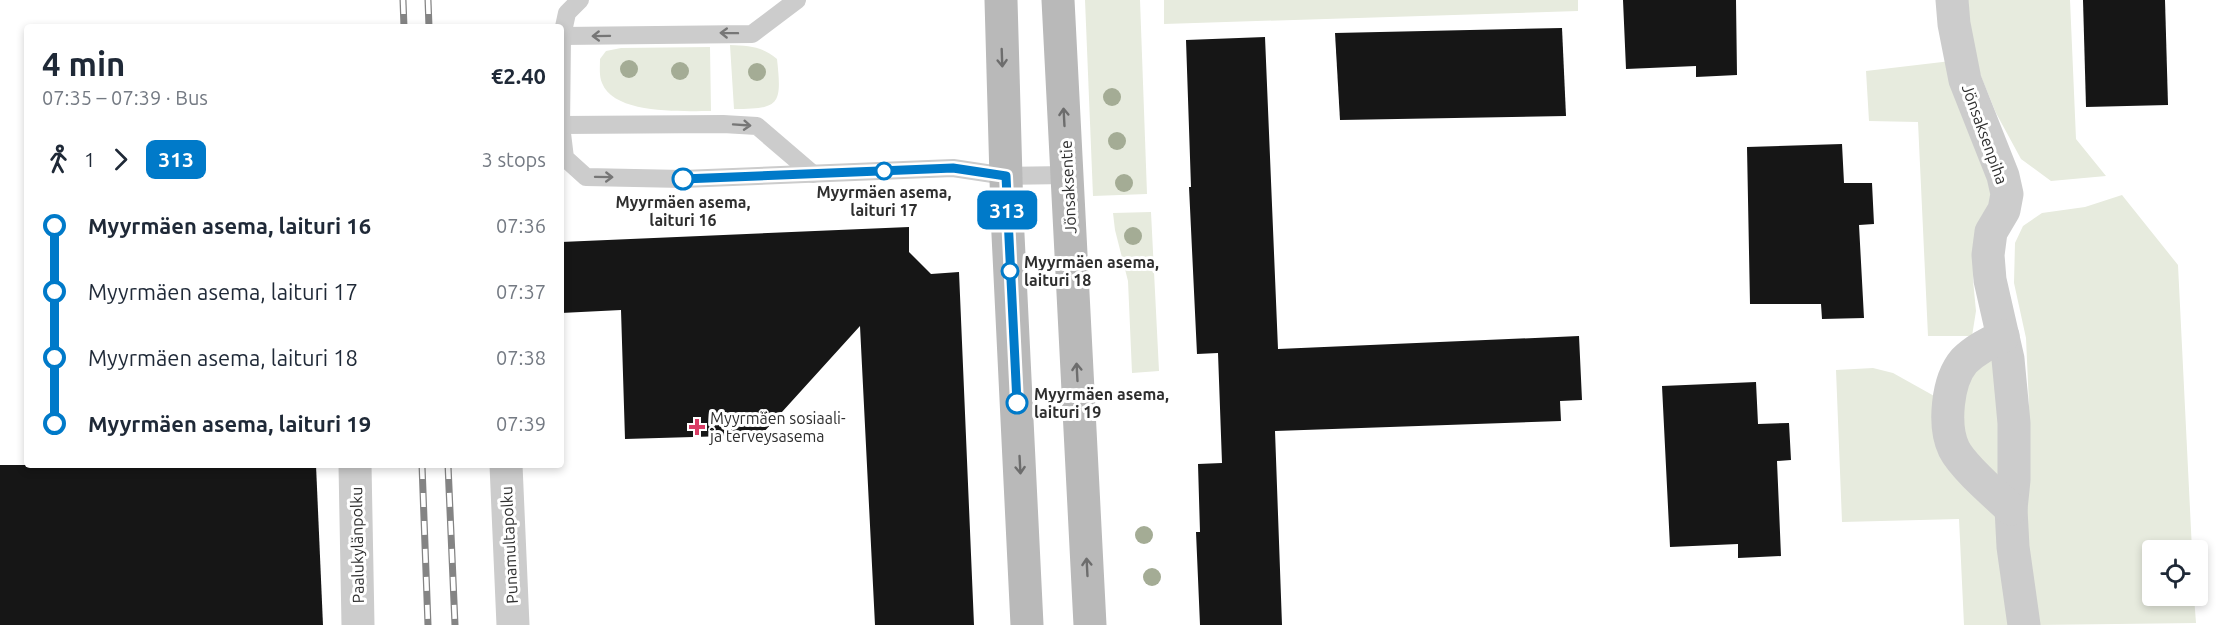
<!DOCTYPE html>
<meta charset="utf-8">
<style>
:root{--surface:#fff;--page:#f2f2f3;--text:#1f2937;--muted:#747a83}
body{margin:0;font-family:Ubuntu,sans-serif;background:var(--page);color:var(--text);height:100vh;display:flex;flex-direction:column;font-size:22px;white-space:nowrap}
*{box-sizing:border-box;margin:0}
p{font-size:20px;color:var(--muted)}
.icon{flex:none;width:33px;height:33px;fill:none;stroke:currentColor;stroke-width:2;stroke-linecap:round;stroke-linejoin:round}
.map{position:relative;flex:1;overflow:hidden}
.panel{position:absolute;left:24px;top:24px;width:540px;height:444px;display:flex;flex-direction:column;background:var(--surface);border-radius:6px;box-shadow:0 3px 9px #0003}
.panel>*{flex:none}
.badge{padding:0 12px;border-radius:9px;font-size:21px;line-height:39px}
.fabs{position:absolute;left:2142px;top:540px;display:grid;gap:12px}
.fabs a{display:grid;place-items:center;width:66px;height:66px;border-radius:6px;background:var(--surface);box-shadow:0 3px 9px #0003;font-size:30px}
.map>.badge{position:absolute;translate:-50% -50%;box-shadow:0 0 0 3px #fff}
.legs{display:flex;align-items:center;gap:9px;height:66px;padding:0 18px;font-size:20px}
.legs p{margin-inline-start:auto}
.overview{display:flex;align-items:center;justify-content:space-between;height:102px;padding:0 18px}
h1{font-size:33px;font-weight:700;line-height:45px}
ul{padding:0 18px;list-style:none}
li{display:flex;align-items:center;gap:21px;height:66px;font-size:22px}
li i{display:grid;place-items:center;width:9px;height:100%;margin:0 8px;background:currentColor}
li i::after{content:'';width:15px;height:15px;margin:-8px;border:4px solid;border-radius:50%;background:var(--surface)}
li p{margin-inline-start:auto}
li:first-child i{background:linear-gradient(#0000 50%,currentColor 0)}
li:last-child i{background:linear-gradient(currentColor 50%,#0000 0)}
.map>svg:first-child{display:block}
</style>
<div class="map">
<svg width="2226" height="625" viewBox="0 0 2226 625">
<rect width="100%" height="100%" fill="#fff"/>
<g fill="#e7ebde">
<polygon points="1085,0 1140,0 1147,194 1093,196"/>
<polygon points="1164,0 1578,0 1578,11 1164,24"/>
<polygon points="1968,0 2070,0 2076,139 2106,176 2051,181 2021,159 1996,113 1972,54"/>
<path d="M730 45C749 46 762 46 777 59 782 105 780 109 734 109Z"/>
<path d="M710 47 711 111C684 111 614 115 602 83 599 76 600 67 600 59L606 51 621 48Z"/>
<polygon points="1951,61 1992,191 1975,261 1973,280 1976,311 1972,336 1928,336 1918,122 1869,121 1866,71"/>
<polygon points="2122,195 2178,265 2192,550 2152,550 2152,596 2194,596 2196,623 2037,625 2025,510 2029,405 2026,338 2014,283 2015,243 2023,226 2042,213 2085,207"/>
<polygon points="1151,212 1159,371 1132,373 1128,281 1115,230 1113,213"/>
<polygon points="1995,350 2007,497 1963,448 1959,397 1973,371"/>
<polygon points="1873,368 1893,373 1936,397 2000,511 2015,625 1964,625 1959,519 1842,522 1836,370"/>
</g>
<g fill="#161616">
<polygon points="1623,0 1736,0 1737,75 1696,77 1696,66 1626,69"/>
<polygon points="2083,0 2165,0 2168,105 2086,107"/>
<polygon points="1562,28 1566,116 1340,120 1335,33"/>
<polygon points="1265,37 1278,349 1579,336 1582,400 1560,401 1561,421 1275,431 1282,625 1200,625 1196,532 1200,532 1198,464 1222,463 1218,353 1197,354 1189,187 1191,187 1186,40"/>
<polygon points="1842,144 1844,183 1872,183 1874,224 1859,225 1864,318 1822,319 1821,304 1750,304 1747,147"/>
<polygon points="909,227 909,252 931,274 959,272 974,625 875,625 860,326 761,435 625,439 621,310 561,313 561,242"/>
<polygon points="1756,382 1758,424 1789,423 1791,460 1777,461 1781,556 1738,558 1738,544 1670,547 1662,386"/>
<polygon points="0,465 316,465 323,625 0,625"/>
</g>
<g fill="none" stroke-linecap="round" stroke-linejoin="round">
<g stroke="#ccc" stroke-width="18">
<polyline points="580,0 567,13 562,36 561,125 565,158 586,177 683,179 953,168 1006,176 1067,175"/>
<polyline points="562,36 752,34 797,0"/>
<polyline points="561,125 723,124 757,126 813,174"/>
</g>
<g stroke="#ccc" stroke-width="33">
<polyline points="1952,0 1954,24 1965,80 2003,176 2007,194 2004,210 1991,232 1988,255 1990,280 2008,359 2014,423 2014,480 2011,509 2013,547 2024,625"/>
<path d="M2003 336C1989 343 1975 350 1964 361 1947 381 1943 426 1954 449 1963 467 1996 495 2011 509"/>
<polyline points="355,465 358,625"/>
<polyline points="506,465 513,625"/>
</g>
<g stroke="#b9b9b9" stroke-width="33">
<polyline points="1001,0 1007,214 1027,625"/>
<polyline points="1058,0 1090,625"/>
</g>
<g stroke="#848484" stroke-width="7">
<g id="rail">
<polyline points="403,0 404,27"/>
<polyline points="428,0 429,27"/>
<polyline points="422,465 428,625"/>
<polyline points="448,465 455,625"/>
</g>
</g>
<use href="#rail" stroke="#fff" stroke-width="4.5" stroke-dasharray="14" stroke-linecap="butt"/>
</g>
<g fill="#a4ac95">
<circle cx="629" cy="69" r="9"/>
<circle cx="680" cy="71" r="9"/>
<circle cx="757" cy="72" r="9"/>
<circle cx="1112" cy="97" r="9"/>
<circle cx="1117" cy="141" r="9"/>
<circle cx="1124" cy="183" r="9"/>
<circle cx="1133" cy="236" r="9"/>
<circle cx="1144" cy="535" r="9"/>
<circle cx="1152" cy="577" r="9"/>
</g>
<defs><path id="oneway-shaft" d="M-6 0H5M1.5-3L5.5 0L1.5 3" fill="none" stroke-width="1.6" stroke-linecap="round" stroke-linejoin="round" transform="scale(1.5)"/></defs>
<g stroke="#767676">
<use href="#oneway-shaft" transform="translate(729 33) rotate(-179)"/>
<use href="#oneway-shaft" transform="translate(601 36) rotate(179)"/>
<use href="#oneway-shaft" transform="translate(742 125) rotate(4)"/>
<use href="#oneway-shaft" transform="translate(604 177) rotate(1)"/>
</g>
<g stroke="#6d6d6d">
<use href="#oneway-shaft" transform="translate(1002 58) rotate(88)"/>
<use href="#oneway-shaft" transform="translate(1064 117) rotate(-93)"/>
<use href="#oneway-shaft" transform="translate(1077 372) rotate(-93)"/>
<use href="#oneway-shaft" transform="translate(1020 465) rotate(87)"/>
<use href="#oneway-shaft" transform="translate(1087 567) rotate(-93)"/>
</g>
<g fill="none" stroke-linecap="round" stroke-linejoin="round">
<g stroke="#fff" stroke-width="14">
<polyline id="line-1" points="683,179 953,168 1006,176 1017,403"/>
</g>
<use href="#line-1" stroke="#007ac9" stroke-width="9"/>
</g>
<g fill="#fff" stroke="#007ac9" stroke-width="3">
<circle cx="884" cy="171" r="8"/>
<circle cx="683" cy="179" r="10"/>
<circle cx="1010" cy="271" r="8"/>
<circle cx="1017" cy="403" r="10"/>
</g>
<path fill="#da3d66" stroke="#fff" stroke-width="2" d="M694 418h6v6h6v6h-6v6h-6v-6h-6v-6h6z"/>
<g text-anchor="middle" stroke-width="6" stroke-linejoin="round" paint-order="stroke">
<g font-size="16" fill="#2f2f2f" stroke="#fff">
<text transform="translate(1985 134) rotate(70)" y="6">Jönsaksenpiha</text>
<text transform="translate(1068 187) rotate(-93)" y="6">Jönsaksentie</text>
<text transform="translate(357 545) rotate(-91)" y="6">Paalukylänpolku</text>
<text transform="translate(509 545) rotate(-93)" y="6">Punamultapolku</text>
</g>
<g font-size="16" font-weight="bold" fill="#2f2f2f" stroke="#fff">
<text x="884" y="198">Myyrmäen asema,<tspan x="884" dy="18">laituri 17</tspan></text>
<text x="683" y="208">Myyrmäen asema,<tspan x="683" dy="18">laituri 16</tspan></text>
<text x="1024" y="268" text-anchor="start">Myyrmäen asema,<tspan x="1024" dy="18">laituri 18</tspan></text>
<text x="1034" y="400" text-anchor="start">Myyrmäen asema,<tspan x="1034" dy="18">laituri 19</tspan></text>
</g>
<g font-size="16" fill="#2f2f2f" stroke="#fff" text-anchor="start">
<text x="710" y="424">Myyrmäen sosiaali-<tspan x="710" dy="18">ja terveysasema</tspan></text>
</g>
</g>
</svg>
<div class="fabs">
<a><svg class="icon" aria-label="locate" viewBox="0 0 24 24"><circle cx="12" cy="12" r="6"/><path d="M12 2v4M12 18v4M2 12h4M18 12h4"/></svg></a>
</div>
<b class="badge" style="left:1007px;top:210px;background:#007ac9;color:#fff">313</b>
<section class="panel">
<div class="overview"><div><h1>4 min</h1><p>07:35 – 07:39 · Bus</p></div><b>€2.40</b></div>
<div class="legs"><svg class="icon" aria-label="walk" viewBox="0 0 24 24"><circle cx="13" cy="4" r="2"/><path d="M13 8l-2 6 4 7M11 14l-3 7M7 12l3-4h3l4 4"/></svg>1<svg class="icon" aria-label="forward" viewBox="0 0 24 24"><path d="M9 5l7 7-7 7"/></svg><b class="badge" style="background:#007ac9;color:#fff">313</b><p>3 stops</p></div>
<ul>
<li><i style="color:#007ac9"></i><b>Myyrmäen asema, laituri 16</b><p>07:36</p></li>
<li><i style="color:#007ac9"></i><span>Myyrmäen asema, laituri 17</span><p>07:37</p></li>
<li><i style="color:#007ac9"></i><span>Myyrmäen asema, laituri 18</span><p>07:38</p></li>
<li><i style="color:#007ac9"></i><b>Myyrmäen asema, laituri 19</b><p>07:39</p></li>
</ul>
</section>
</div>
